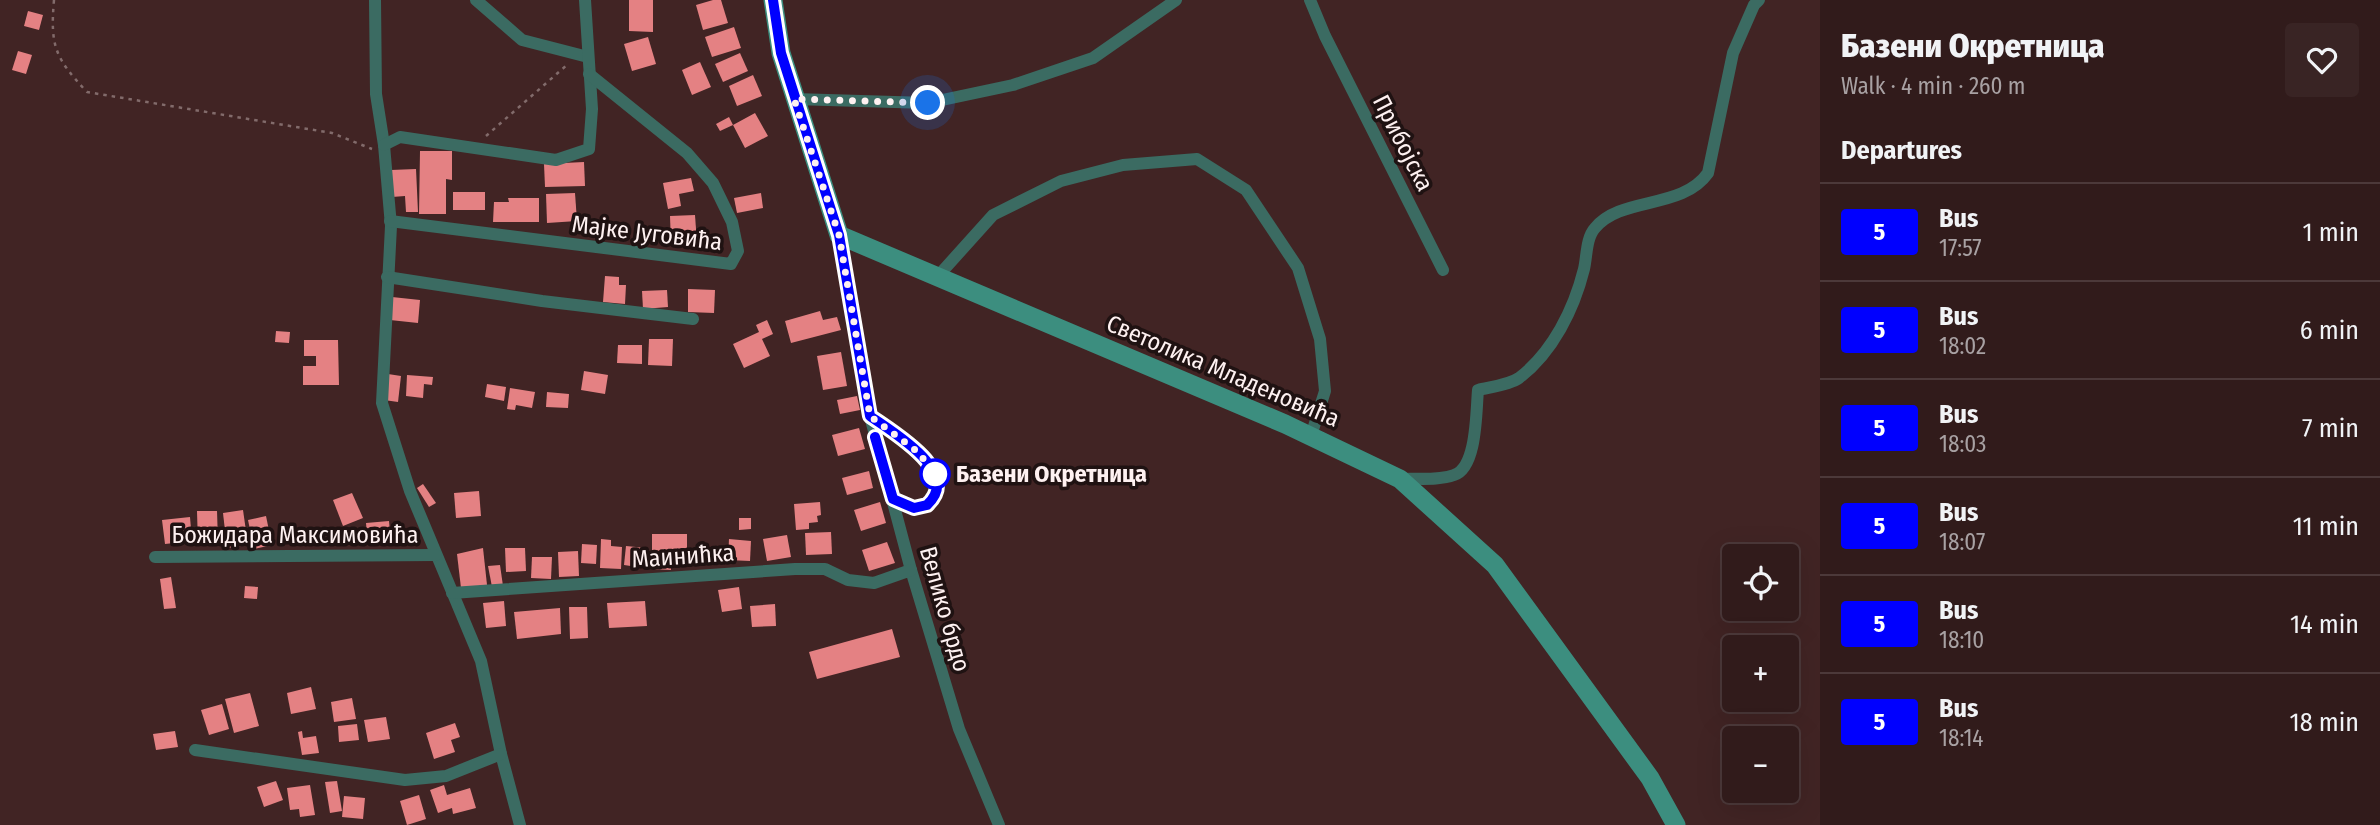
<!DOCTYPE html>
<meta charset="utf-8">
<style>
:root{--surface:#311b1b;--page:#392424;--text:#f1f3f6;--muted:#a8a1a3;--line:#4c393a}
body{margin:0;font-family:"Fira Sans Condensed",sans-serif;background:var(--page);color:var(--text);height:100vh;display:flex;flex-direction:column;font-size:26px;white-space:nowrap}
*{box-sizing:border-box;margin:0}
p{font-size:23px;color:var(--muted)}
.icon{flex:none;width:38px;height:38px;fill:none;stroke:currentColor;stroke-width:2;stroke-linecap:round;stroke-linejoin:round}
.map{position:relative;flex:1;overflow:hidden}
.side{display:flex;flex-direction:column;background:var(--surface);width:560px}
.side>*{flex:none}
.badge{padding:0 14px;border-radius:5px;font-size:24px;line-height:46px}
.controls{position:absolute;left:1722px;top:544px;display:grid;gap:14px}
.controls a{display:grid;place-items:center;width:77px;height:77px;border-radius:7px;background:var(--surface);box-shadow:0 7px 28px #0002,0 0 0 2px var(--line);font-size:35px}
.you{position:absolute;width:35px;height:35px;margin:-18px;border:5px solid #fff;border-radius:50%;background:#1a73e8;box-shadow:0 0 0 10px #1a73e833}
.map>.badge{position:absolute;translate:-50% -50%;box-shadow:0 0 0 4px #fff}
h2{padding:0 21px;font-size:26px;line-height:63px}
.round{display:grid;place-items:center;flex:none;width:74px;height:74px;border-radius:7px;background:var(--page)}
.summary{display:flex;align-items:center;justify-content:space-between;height:119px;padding:0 21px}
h1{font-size:33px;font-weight:800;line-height:52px}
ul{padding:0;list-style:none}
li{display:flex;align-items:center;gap:21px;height:98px;padding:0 21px;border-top:2px solid var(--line)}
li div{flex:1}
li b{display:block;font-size:26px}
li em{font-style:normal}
li .badge{min-width:77px;font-weight:700;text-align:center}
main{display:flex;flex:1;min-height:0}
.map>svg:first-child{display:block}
</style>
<main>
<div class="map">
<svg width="1820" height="825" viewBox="0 0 1820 825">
<rect width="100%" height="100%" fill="#412424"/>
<g fill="#e48183">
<polygon points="629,0 653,0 653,32 629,31"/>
<polygon points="713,0 721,0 728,23 703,30 696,5"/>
<polygon points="28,11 43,15 39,30 24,26"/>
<polygon points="734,27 741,48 712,57 705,37"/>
<polygon points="648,37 656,64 632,71 624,44"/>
<polygon points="18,51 32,55 26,74 12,70"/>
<polygon points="740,53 748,71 723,82 715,64"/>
<polygon points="700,62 711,87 692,95 682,70"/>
<polygon points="753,75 762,96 737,106 729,86"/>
<polygon points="755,113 768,136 745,148 733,125 720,131 716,124 729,117 733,125"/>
<polygon points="420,151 452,151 452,180 446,179 446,214 419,214"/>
<polygon points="584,162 585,186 545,187 544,164"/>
<polygon points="416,169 418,212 406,212 405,196 392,197 391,170"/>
<polygon points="691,178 694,191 679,194 681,206 668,209 663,183"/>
<rect x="453" y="192" width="32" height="18"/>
<polygon points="575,193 577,221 547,223 546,194"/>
<polygon points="761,193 763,208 737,213 734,198"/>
<polygon points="508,198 539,198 539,222 493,222 494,202 509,202"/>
<polygon points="695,215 697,243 671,244 670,216"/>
<polygon points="605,276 619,277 619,285 626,285 625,304 603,302"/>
<polygon points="688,289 715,290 714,313 688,312"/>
<polygon points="667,290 668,307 643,309 642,291"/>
<polygon points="392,297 420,300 418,323 390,320"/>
<polygon points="820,311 823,320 837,317 841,330 791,343 785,321"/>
<polygon points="767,320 773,334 762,339 770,356 744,368 733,344 759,332 756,325"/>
<polygon points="276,331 290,332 289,343 275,342"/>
<polygon points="649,339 673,339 672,366 648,365"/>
<polygon points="304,340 338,340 339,385 303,385 303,366 316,366 316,356 304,356"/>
<polygon points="618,345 642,345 642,364 617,363"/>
<polygon points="841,352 847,386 823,390 817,356"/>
<polygon points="584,371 608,375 605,394 581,390"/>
<polygon points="388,374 401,376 398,402 384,400"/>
<polygon points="407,375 433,377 432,385 424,384 423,398 406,396"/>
<polygon points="487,384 506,387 504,401 485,397"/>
<polygon points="510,388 535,392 532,408 516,405 515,410 507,409"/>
<polygon points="547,392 569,394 568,408 546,407"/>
<polygon points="857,396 860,410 840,414 837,400"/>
<polygon points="859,428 865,449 838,456 832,435"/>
<polygon points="869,471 873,488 847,495 842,478"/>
<polygon points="423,484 436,503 429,507 417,488"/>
<polygon points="479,491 481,516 456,518 454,493"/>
<polygon points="352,493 363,518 343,526 333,500"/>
<polygon points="820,502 821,515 817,516 818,522 809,523 809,529 796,530 794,504"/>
<polygon points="880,502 886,523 861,531 854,510"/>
<polygon points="243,510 248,545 227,548 223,513"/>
<polygon points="197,511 217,511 218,543 198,544"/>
<polygon points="266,516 272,545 254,549 248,520"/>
<polygon points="190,517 192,541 165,544 162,520"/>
<polygon points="739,518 751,518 751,529 739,530"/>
<polygon points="389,521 391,543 368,545 366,523"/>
<polygon points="831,532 832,554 806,555 805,533"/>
<polygon points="652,534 687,534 687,560 671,560 671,570 652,569"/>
<polygon points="787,535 791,557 767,561 763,539"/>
<polygon points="601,539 611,540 611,546 622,547 621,569 600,568"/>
<polygon points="729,539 751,541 750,561 728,560"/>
<polygon points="887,542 895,563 869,571 862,550"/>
<polygon points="582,544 597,545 596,564 581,563"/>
<polygon points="626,546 646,548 644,568 624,565"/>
<polygon points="483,548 487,585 461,588 457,554"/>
<polygon points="505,548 525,548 526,571 506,572"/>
<polygon points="578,551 579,576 559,577 558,552"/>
<polygon points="532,557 552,557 551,579 531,578"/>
<polygon points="500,565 503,586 492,587 488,566"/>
<polygon points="171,577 176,608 164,609 160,579"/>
<polygon points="245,586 258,587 257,599 244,598"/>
<polygon points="739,587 742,609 722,612 718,590"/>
<polygon points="504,601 506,626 486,628 483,603"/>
<polygon points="645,601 647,626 609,628 607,603"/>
<polygon points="775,604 776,626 752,627 750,606"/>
<polygon points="569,607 587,607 588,638 570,639"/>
<polygon points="560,608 561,634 517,639 514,612"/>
<polygon points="892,629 900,657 817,679 809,652"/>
<polygon points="311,687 316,709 291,714 287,693"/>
<polygon points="250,693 259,726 234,733 225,699"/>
<polygon points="352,698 356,719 334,722 331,702"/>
<polygon points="222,704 229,729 209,735 201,710"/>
<polygon points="386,717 390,739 368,742 364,720"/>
<polygon points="455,723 460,737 451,740 455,752 434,759 426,733"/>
<polygon points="357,724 359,740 339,742 338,726"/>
<polygon points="175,731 178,747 156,750 153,734"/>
<polygon points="302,731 303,738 316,736 319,753 302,755 298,732"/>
<polygon points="276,781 283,800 264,807 257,787"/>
<polygon points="337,781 342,811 330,813 325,782"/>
<polygon points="310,785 315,815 300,817 299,809 290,810 287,788"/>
<polygon points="444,785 447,795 470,788 476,808 453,814 452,808 438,813 430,790"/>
<polygon points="419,795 426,819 407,825 400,801"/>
<polygon points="344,796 365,798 363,819 342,817"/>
</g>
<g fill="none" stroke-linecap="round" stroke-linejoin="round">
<g stroke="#826b6b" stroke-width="2.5" stroke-dasharray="3.5 5" stroke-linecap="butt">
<path d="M54 0C50 46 55 58 87 92L332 133 372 149"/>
<polyline points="486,136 568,64"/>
</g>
<path stroke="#3b6b62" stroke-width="6" d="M873 418C895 434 962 472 927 505L914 508 894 500"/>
<g stroke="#3b6b62" stroke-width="12">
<polyline points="375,0 376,94 384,145 391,226 382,403 410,491 481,661 501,754 520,825"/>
<polyline points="476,0 522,40 588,57"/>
<polyline points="1310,0 1325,36 1443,270"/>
<polyline points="794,99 928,103 1013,85 1093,58 1176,0"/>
<polyline points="384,145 400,137 556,160 589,149 592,109 585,0"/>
<polyline points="390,221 731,264 738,251 732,222 713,183 687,153 589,74"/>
<polyline points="839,235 870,416 911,570 959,729 999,825"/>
<polyline points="939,275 993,215 1061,181 1123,165 1197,159 1246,190 1298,268 1320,339 1325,391 1311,436"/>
<polyline points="387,277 542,301 693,319"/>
<path d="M1400 479C1417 478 1438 481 1454 475 1477 468 1476 412 1478 390 1490 387 1509 385 1519 378 1553 352 1574 309 1584 269 1587 256 1586 238 1595 228 1621 196 1682 210 1708 173L1733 53 1754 5 1759 0"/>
<polyline points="155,557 436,555"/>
<polyline points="452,593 795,569 825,569 848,580 874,583 911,570"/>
<polyline points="195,750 405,780 446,776 501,754"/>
</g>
<polyline stroke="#3c8e7f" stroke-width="19" points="773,0 781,53 839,235 1285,424 1400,479 1495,565 1650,778 1676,825"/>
</g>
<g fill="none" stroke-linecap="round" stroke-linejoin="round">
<g stroke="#fff" stroke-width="16">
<path id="line" d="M773 0 781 53 839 235 870 416C892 432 963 472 927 505L914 508 893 499 875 437"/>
</g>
<use href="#line" stroke="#00f" stroke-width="10"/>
<polyline stroke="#fef1f1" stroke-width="7" stroke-dasharray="0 12.6" points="928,103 794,99 839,235 870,416 918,452 935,474"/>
</g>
<circle fill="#fff" stroke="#00f" stroke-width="3.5" cx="935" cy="474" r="14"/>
<g text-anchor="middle" stroke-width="7" stroke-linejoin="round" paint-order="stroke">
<g font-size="24" fill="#fef1f1" stroke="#1f1212">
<text transform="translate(1403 143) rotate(63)" y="8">Прибојска</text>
<text transform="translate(647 233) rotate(7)" y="8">Мајке Југовића</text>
<text transform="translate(1223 371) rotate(23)" y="8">Светолика Младеновића</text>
<text x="295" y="543">Божидара Максимовића</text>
<text transform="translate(683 556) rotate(-4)" y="8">Маинићка</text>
<text transform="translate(945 609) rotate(74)" y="8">Велико брдо</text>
</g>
<g font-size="24" font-weight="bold" fill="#fef1f1" stroke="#1f1212" text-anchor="start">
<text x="956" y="482">Базени Окретница</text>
</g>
</g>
</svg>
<div class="controls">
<a><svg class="icon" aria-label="locate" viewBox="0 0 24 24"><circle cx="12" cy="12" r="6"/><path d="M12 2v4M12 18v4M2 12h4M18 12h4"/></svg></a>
<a>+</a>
<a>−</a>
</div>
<div class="you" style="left:928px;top:103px"></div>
</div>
<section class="side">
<div class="summary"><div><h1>Базени Окретница</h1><p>Walk · 4 min · 260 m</p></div><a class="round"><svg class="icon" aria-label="heart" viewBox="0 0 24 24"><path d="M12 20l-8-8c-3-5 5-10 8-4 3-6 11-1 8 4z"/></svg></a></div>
<h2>Departures</h2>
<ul>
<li><span class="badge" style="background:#00f;color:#fff">5</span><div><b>Bus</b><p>17:57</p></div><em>1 min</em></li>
<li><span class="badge" style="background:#00f;color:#fff">5</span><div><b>Bus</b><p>18:02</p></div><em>6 min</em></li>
<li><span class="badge" style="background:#00f;color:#fff">5</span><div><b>Bus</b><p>18:03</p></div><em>7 min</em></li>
<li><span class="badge" style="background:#00f;color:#fff">5</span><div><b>Bus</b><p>18:07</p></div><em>11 min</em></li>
<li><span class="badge" style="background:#00f;color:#fff">5</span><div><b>Bus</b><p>18:10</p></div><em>14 min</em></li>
<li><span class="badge" style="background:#00f;color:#fff">5</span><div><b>Bus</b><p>18:14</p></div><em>18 min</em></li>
</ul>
</section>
</main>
